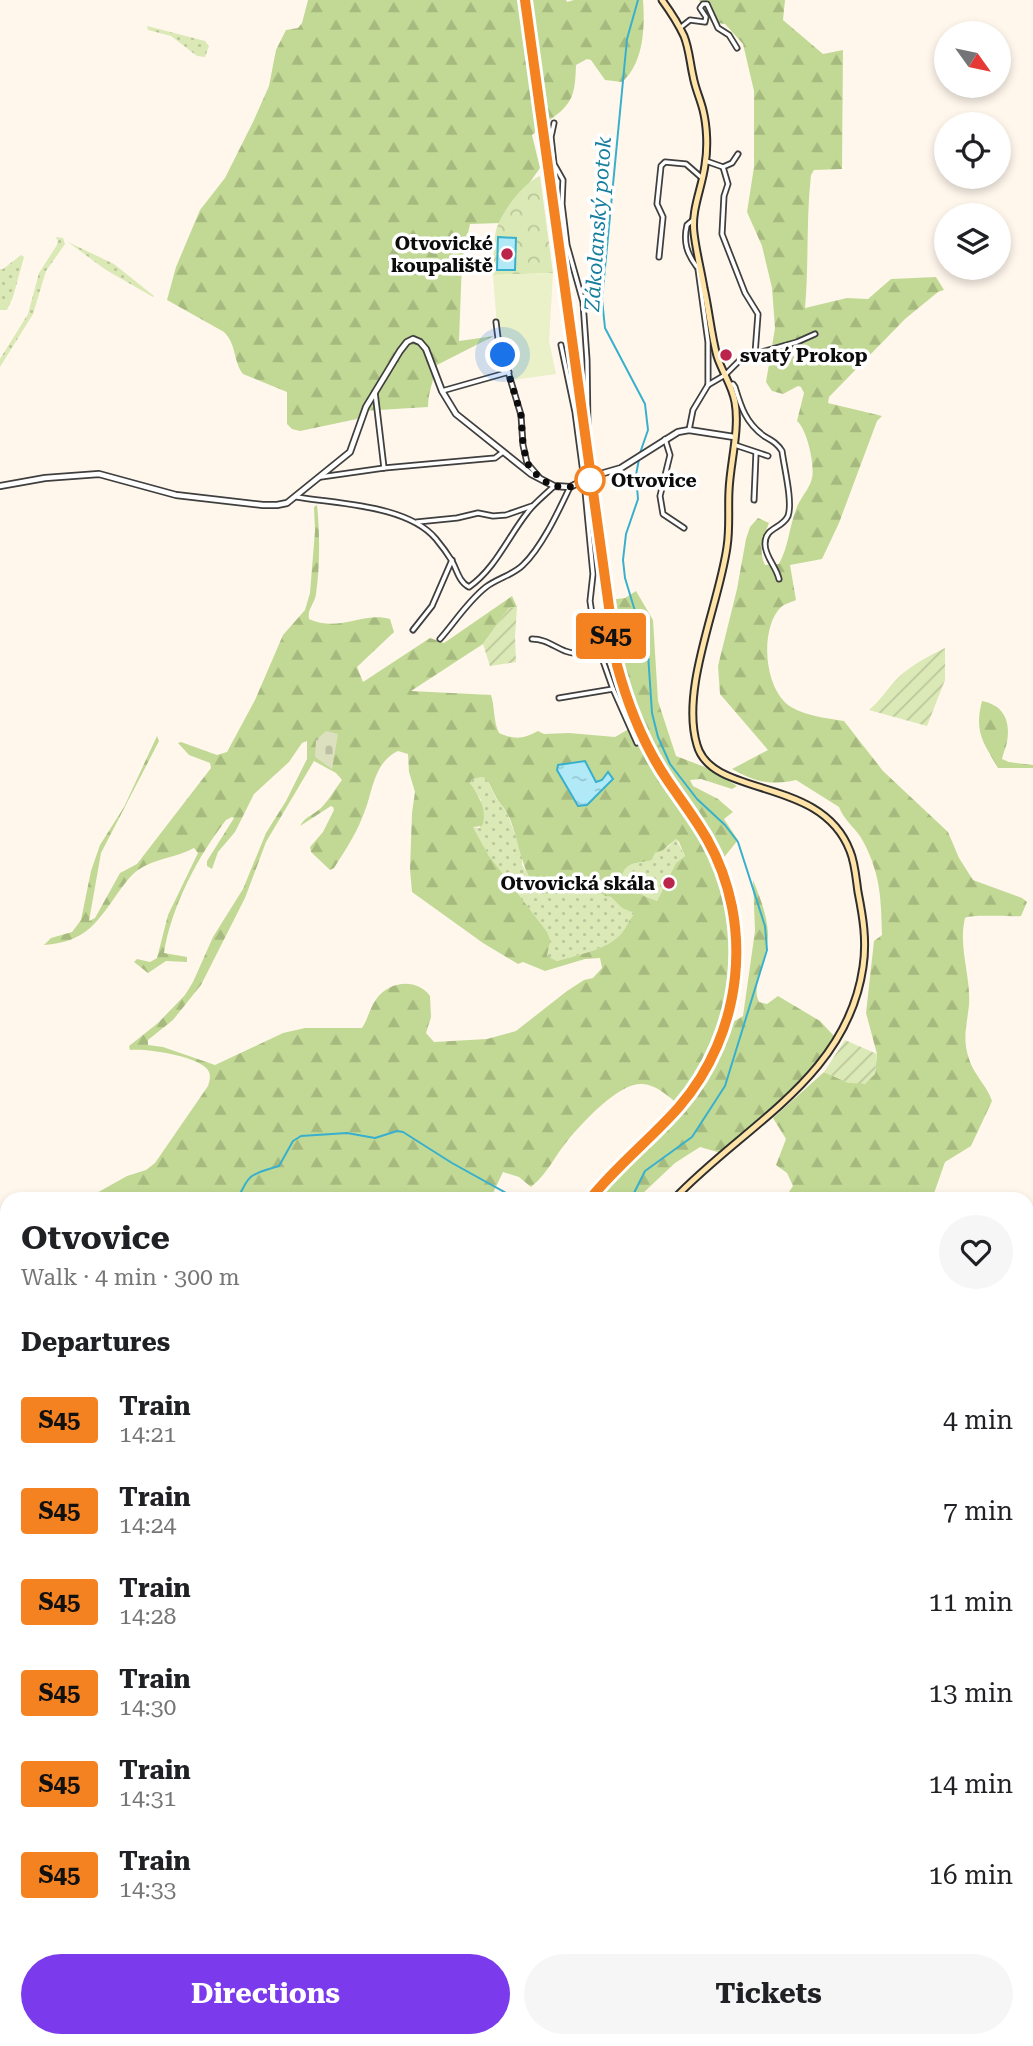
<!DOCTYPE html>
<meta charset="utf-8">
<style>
:root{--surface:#fff;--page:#f6f6f6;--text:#202124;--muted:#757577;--accent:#7c3aed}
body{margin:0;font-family:"Roboto Serif",serif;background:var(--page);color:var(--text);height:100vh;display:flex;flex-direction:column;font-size:26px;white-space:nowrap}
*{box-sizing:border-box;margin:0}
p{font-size:23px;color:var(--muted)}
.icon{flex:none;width:38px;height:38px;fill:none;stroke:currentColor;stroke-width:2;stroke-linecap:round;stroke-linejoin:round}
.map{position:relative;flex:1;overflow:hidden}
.side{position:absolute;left:0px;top:1192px;width:1034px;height:856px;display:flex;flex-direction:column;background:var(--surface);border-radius:21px 21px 0 0;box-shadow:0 4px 10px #0003}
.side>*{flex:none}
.badge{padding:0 14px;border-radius:5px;font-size:24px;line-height:46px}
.needle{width:46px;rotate:123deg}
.controls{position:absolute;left:934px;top:21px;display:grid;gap:14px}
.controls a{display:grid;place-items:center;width:77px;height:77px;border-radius:50%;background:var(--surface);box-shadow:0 4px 10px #0003;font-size:35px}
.you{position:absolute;width:35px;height:35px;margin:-18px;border:5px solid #fff;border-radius:50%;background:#1a73e8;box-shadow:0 0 0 10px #1a73e833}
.map>.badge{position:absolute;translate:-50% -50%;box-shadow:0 0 0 4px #fff}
h2{padding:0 21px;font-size:26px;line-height:63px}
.round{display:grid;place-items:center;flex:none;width:74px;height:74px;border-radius:37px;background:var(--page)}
.overview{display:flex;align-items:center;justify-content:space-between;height:119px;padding:0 21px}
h1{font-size:33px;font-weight:700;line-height:52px}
.action{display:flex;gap:14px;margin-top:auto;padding:14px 21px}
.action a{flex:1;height:80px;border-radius:42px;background:var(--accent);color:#fff;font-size:28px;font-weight:700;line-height:80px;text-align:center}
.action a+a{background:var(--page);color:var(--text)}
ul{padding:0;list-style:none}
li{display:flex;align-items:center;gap:21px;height:91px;padding:0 21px}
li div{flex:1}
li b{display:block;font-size:26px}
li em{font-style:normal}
li .badge{min-width:77px;font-weight:700;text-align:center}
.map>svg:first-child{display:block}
</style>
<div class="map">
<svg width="1033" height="2046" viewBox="0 0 1033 2046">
<defs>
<pattern id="grass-dots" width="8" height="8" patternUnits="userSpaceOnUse" patternTransform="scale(1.75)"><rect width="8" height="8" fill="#dbe9b6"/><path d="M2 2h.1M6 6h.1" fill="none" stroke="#bbc79b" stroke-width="1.8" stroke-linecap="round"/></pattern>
<pattern id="forest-firs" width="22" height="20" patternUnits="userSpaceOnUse" patternTransform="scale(1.75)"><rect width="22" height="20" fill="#c2d995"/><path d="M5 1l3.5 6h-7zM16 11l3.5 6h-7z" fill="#a6b97f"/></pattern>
<pattern id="cemetery-stones" width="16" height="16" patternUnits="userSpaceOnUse" patternTransform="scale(1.75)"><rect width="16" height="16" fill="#dce0be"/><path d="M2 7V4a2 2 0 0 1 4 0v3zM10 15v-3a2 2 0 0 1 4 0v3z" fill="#bcbfa2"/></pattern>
<pattern id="park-crowns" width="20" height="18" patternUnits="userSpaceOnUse" patternTransform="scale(1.75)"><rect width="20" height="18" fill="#dbe9b6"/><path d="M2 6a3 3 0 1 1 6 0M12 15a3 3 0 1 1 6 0" fill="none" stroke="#bbc79b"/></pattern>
<pattern id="garden-furrows" width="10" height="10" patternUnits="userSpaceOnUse" patternTransform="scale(1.75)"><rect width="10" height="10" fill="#dbe9b6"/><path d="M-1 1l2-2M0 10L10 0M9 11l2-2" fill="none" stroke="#bbc79b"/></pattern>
<pattern id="water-ripples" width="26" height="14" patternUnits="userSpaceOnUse" patternTransform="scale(1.75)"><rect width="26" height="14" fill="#b1eaf6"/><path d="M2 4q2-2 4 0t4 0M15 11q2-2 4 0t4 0" fill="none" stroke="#97c8d2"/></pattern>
</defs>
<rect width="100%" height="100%" fill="#fff7ec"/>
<g fill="url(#grass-dots)">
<polygon points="147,26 205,41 209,46 205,57 197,56 171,36 148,30"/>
<polygon points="55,237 63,238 65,244 46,271 33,314 0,367 0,359 28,314 39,273 57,245 58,240"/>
<polygon points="68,242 114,264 154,296 153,297 106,270"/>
<polygon points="21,255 24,257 13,297 7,310 0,310 0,269 3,269"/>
<path d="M483 777 487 780 496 798 507 813 522 853V865L537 889C549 886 573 875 582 875L593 888 605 896 611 897 622 908 632 911 634 914C629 920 626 928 621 934 606 950 577 955 557 961L547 956 549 940 489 856 473 827 480 828 481 800 470 783 472 779Z"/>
<path d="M676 839 685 856 676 863 657 901 644 896 622 878C624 860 640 864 652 860L655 853 668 847Z"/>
</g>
<g fill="url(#forest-firs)" fill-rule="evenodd">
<path d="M308 0H522L525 48 538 130 532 135 540 168 501 223 470 224 462 261 459 341 494 336 437 365C434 379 428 392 428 407L362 411 357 419 300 431 292 429 287 424V392L243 374C233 361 237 345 224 332L167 300 176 267 200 210 225 178 253 122 269 86 276 50 286 30 298 28 302 23Z"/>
<path d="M530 0H566L567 2 574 0H643C645 27 644 63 622 82L605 80 591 60 587 59 576 65C575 93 574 104 548 121Z"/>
<path d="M699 0H785L783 20 823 54 843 50 842 169 814 170 811 175C806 219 809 264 805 308L847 298 868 299 891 279 936 277 944 290 938 292 905 319 829 397 828 403 882 416 877 421 839 523 822 559 790 565 796 600C792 602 784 604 781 607 759 629 764 690 791 707 806 716 826 718 844 721L883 771 948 832 959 858 973 880 1022 898 1027 902 1021 916C1008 917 973 914 965 918 958 947 971 976 969 1005 967 1025 962 1038 969 1059 974 1075 987 1086 992 1101L971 1146 945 1162 932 1199H784L793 1186 787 1173 776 1165 786 1139 773 1118 824 1072 849 1083 875 1074 877 1054 866 1013 874 941 882 935C881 900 881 876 864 843 858 830 844 821 839 807L796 780C770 786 756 782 732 769L768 750 720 694 718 666 737 589 746 539 750 527 758 518 769 523C763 538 758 550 765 565L779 564C789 546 789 526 797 507 801 497 810 488 812 478 815 465 807 429 797 421L804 393 801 387 798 386 783 394 772 391 766 382 775 328 772 288 762 246 747 212 754 167V91L743 44 725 24 711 22Z"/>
<path d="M317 505C320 533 320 566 316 594 315 603 307 609 309 619 339 633 364 611 390 619L394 632 357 667 363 682 430 638 444 643 512 596 517 607 509 608 483 644 411 691 491 695C495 707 493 721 499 733 515 740 523 739 538 731L544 734 569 733 615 737 634 726C653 767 682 801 704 840 752 925 737 1028 678 1104 667 1095 654 1083 640 1084 618 1084 581 1124 568 1140 554 1157 548 1173 531 1187L519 1177 503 1172 493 1193 502 1199H86L127 1176 146 1170 155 1163 208 1086C210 1080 211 1075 208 1070 198 1056 146 1048 130 1050L129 1046 158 1023 185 995 193 982 213 937 243 889 266 833 286 801 307 759V741L302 743 289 762 254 794 235 832 218 852 212 869 207 866V861L234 818 232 817 226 820C198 856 171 907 164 953L187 957V962L166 961 148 973 134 962 137 959 150 962 157 958 168 915 198 853 194 848C176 858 155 858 138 870 131 875 125 883 120 890 97 922 87 942 44 945L51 938 72 932 81 920 91 871 100 845 124 807 157 736 159 741 101 853 89 921 95 918 120 873 137 864 211 768 210 763 189 755 178 743 181 742 217 755 227 752 255 700 283 635 305 610 310 593 315 531 314 507ZM398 751 408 754 409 772 415 792 412 813 410 869 412 892 483 943 518 964 523 962 545 971 585 959 600 958 602 968 593 978 584 980 567 991 516 1031 487 1039 434 1042 426 1033 431 1017 430 996C417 978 390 981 377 998 370 1007 368 1019 362 1028H305L283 1033 215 1065 163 1047 148 1045V1040L173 1020 201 985 245 898 266 842 314 761 336 773 342 780C335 789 329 800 321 808 314 815 305 816 300 826L331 806 333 807 334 810 323 832 310 847 311 852 330 870 334 868C344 852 355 836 362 818 373 795 372 763 398 751ZM483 777C490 782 491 788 495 795 498 802 504 807 507 813 520 836 521 886 547 894L571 877 582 875 593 888 605 896 611 897 622 908 632 912 634 914C629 920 626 928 621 934 606 950 577 955 557 961L547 956 550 940 547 932 489 856 473 827 482 826C488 811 479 796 470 783L472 779ZM676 839 679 842 685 856 676 863 657 901 644 896 622 878C624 860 640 864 652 860L655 853 663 850Z"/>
<path d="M636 591 653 620 658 701 676 756 710 769 737 786 732 789 701 779 690 780 693 786 718 799 733 812 724 819 738 840 721 861C703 819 672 786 650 745 626 700 616 650 609 600L625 598Z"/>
<path d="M982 701C1003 705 1011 720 1007 742 1006 748 1003 753 1002 759L1009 762 1033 765V768H998C983 742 974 732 982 701Z"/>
<path d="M753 880C760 897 767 915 768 933 769 955 750 985 759 1002L767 1004 778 996 820 1021 834 1036C809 1084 762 1118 721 1153L700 1147 675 1163 641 1195V1199H594L624 1166 683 1108 706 1075 728 1025 743 1016 755 931Z"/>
<polygon points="7,1259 7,1548 0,1554 0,1266"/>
<polygon points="1027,1796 1033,1801 1033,1954 1027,1951"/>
<polygon points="7,1921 7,2040 45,2041 42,2046 0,2046 0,1928"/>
</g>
<polygon fill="url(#cemetery-stones)" points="326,731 338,734 332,769 315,757 316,740"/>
<path fill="url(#park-crowns)" d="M540 176 553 273 493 275C494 261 493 244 496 231 500 213 524 182 540 176Z"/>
<g fill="url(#garden-furrows)">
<polygon points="517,607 515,636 516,662 490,666 483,644 509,608"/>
<path d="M945 648V680L927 726 869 710C881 700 889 686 900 676 913 664 929 656 945 648Z"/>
<polygon points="845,1040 877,1054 875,1074 865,1084 849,1083 824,1072"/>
</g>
<polygon fill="#eaf0c8" points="553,273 549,341 556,374 513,380 513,368 497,327 493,275"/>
<g fill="url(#water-ripples)" stroke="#38b0cd" stroke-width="2">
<polygon points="498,237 516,238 515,270 497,270"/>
<polygon points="585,761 596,782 602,780 608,772 613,779 587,805 578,806 557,770 558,765"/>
</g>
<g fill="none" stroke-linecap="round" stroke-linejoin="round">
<g stroke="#38b0cd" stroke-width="2">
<polyline points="638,0 627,39 602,299 605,328 645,404 648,430 640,453"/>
<path d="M238 1199C249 1172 253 1174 279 1166L293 1141 301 1136 347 1133 375 1138 397 1131 403 1132 452 1163 517 1199"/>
<polyline points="631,1199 645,1171 692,1137 725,1086 767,950 765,926 738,842 725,825 697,799 670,764 658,737 652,713 648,654 625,578 623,560 626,534 638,499 636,475 639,459"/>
<polyline points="0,1383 7,1374"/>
<polyline points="1027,1985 1033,1986"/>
<polyline points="635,2046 636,2040"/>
</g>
<g stroke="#3f3f3f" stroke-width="7">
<g id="minor">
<polyline points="680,28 690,20 705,22 706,17 700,8 703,4 707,4 718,28 729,35 737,48"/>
<polyline points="554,123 551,137 554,164 563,180 562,204 567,245 583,302 587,360 588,432 594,476"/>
<polyline points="706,161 723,167 728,184 724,196 722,234 745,293 758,314 755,354 740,360 725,375 708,385"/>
<polyline points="723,167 732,163 738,154"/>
<path d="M693 220 687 225C683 242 687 254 697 267"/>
<polyline points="659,257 663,217 657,204 661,166 665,162 686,164 702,178"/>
<polyline points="496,322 498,338 521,415 523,445 527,463 539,477"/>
<polyline points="561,345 575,412 584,480 593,574 590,601 596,641 613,689 637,743"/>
<polyline points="755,354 797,342 815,334"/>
<path d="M730 385 733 384 735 387C741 407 746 423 764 436 772 441 777 443 782 451 784 467 793 502 788 516 782 529 765 527 765 544 765 557 776 566 779 579"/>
<polyline points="442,391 509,372"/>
<polyline points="375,392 384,468"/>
<polyline points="689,430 693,410 708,385 708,342 698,269"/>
<polyline points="665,439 670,455 660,496 663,514 684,528"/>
<polyline points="735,445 768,456"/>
<polyline points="321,477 384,468 495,458 503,452"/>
<path d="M297 497C338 504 408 505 436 539 441 545 447 553 452 561 457 570 459 582 469 587 495 569 508 537 527 513 534 503 545 495 554 486"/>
<polyline points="754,500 756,453"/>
<polyline points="417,522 457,518 478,513 493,516 506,515 532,506"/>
<polyline points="413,630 432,606 452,560"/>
<path d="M440 639C455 622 468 601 486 587 498 578 513 575 523 565 542 547 559 510 570 487"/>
<path d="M532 639C545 639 553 646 565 651 576 655 588 655 600 656"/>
<polyline points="559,698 613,689"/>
<polyline points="914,2040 926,2043 924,2046"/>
<polyline points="850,2046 851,2040"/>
</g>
</g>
<g stroke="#3f3f3f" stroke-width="8">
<g id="tertiary">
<polyline points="0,486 45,478 99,474 176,495 263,505 277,505 287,503 350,452 366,407 400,351 407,342 413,339 420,342 426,349 442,391 456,414 531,474 554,486 570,487 590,477 621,468 678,432 689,430 734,437"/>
<polyline points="925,2040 927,2046"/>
</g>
</g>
<g stroke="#2e2e2e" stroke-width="9">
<g id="secondary">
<path d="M662 0C670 11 678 23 684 36 689 48 690 63 693 76 695 88 700 98 703 110 707 126 708 148 705 165 702 188 691 210 694 233 696 251 701 270 704 288 709 310 711 334 717 356 722 372 732 385 735 402 740 430 730 463 729 491 728 510 730 528 727 547 719 605 680 689 697 745 712 799 821 775 850 851 855 863 856 878 858 892 863 917 867 941 863 967 847 1078 744 1125 674 1199"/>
<polyline points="1027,2030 1033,2026"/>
<polyline points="47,2046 50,2040"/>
</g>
</g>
<use href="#minor" stroke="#fff" stroke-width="3.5"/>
<use href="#tertiary" stroke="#fff" stroke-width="4.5"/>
<use href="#secondary" stroke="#ffe3a7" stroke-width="5"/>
<g stroke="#bc254b" stroke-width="4.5">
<g id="rail">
<path d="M525 0 617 665C627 705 643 742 665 777 678 798 694 817 707 839 755 924 743 1034 679 1107 651 1139 617 1165 590 1199"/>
<polyline points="1027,2028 1033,2030"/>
</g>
</g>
<use href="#rail" stroke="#fff" stroke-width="2" stroke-dasharray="5" stroke-linecap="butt"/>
</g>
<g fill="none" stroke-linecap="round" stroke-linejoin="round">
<g stroke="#fff" stroke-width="16">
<path id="line" d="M525 0 617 665C628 706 644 746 668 781 681 800 695 818 707 839 755 924 743 1033 679 1107 651 1139 617 1165 590 1199"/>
</g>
<use href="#line" stroke="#f58220" stroke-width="10"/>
<polyline stroke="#0c0c0c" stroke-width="7" stroke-dasharray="0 12.6" points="503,355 521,415 523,444 527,463 540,479 554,486 570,487 590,477 590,480"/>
</g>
<g fill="#bc254b" stroke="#fff" stroke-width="2.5">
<circle cx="507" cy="254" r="7"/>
<circle cx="726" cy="355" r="7"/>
<circle cx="669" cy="883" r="7"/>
</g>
<circle fill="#fff" stroke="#f58220" stroke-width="3.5" cx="590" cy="480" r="14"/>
<g text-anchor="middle" stroke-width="7" stroke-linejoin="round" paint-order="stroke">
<g font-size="19" font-weight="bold" fill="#0c0c0c" stroke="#fff" text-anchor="end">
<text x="493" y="250">Otvovické<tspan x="493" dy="22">koupaliště</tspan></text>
<text x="740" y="362" text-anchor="start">svatý Prokop</text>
<text x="655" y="890">Otvovická skála</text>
</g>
<g font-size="19" font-weight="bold" fill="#0c0c0c" stroke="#fff" text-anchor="start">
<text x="611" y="487">Otvovice</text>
</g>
<g font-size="21" font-style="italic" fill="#167e9e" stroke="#fff">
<text transform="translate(598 224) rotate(-86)" y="7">Zákolanský potok</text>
</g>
</g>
</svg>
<div class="controls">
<a><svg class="needle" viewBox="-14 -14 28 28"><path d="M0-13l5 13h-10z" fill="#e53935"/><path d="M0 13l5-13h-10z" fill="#757577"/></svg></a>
<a><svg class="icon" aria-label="locate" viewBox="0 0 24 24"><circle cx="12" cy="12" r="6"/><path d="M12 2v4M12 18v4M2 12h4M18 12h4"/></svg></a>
<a><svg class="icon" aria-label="layers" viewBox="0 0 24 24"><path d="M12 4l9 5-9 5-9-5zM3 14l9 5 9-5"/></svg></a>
</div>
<div class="you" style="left:503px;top:355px"></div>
<b class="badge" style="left:611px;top:636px;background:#f58220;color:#111">S45</b>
<section class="side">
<div class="overview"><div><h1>Otvovice</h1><p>Walk · 4 min · 300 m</p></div><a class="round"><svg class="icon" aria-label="heart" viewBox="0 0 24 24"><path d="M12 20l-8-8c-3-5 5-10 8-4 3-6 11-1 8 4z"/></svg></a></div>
<h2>Departures</h2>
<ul>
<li><span class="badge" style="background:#f58220;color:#111">S45</span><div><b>Train</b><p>14:21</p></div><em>4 min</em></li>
<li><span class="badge" style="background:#f58220;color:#111">S45</span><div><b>Train</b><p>14:24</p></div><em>7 min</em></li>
<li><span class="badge" style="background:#f58220;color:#111">S45</span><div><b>Train</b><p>14:28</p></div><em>11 min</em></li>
<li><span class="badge" style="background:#f58220;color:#111">S45</span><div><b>Train</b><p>14:30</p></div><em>13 min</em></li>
<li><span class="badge" style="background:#f58220;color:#111">S45</span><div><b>Train</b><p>14:31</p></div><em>14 min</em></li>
<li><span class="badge" style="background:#f58220;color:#111">S45</span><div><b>Train</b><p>14:33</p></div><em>16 min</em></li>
</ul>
<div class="action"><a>Directions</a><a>Tickets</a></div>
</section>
</div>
